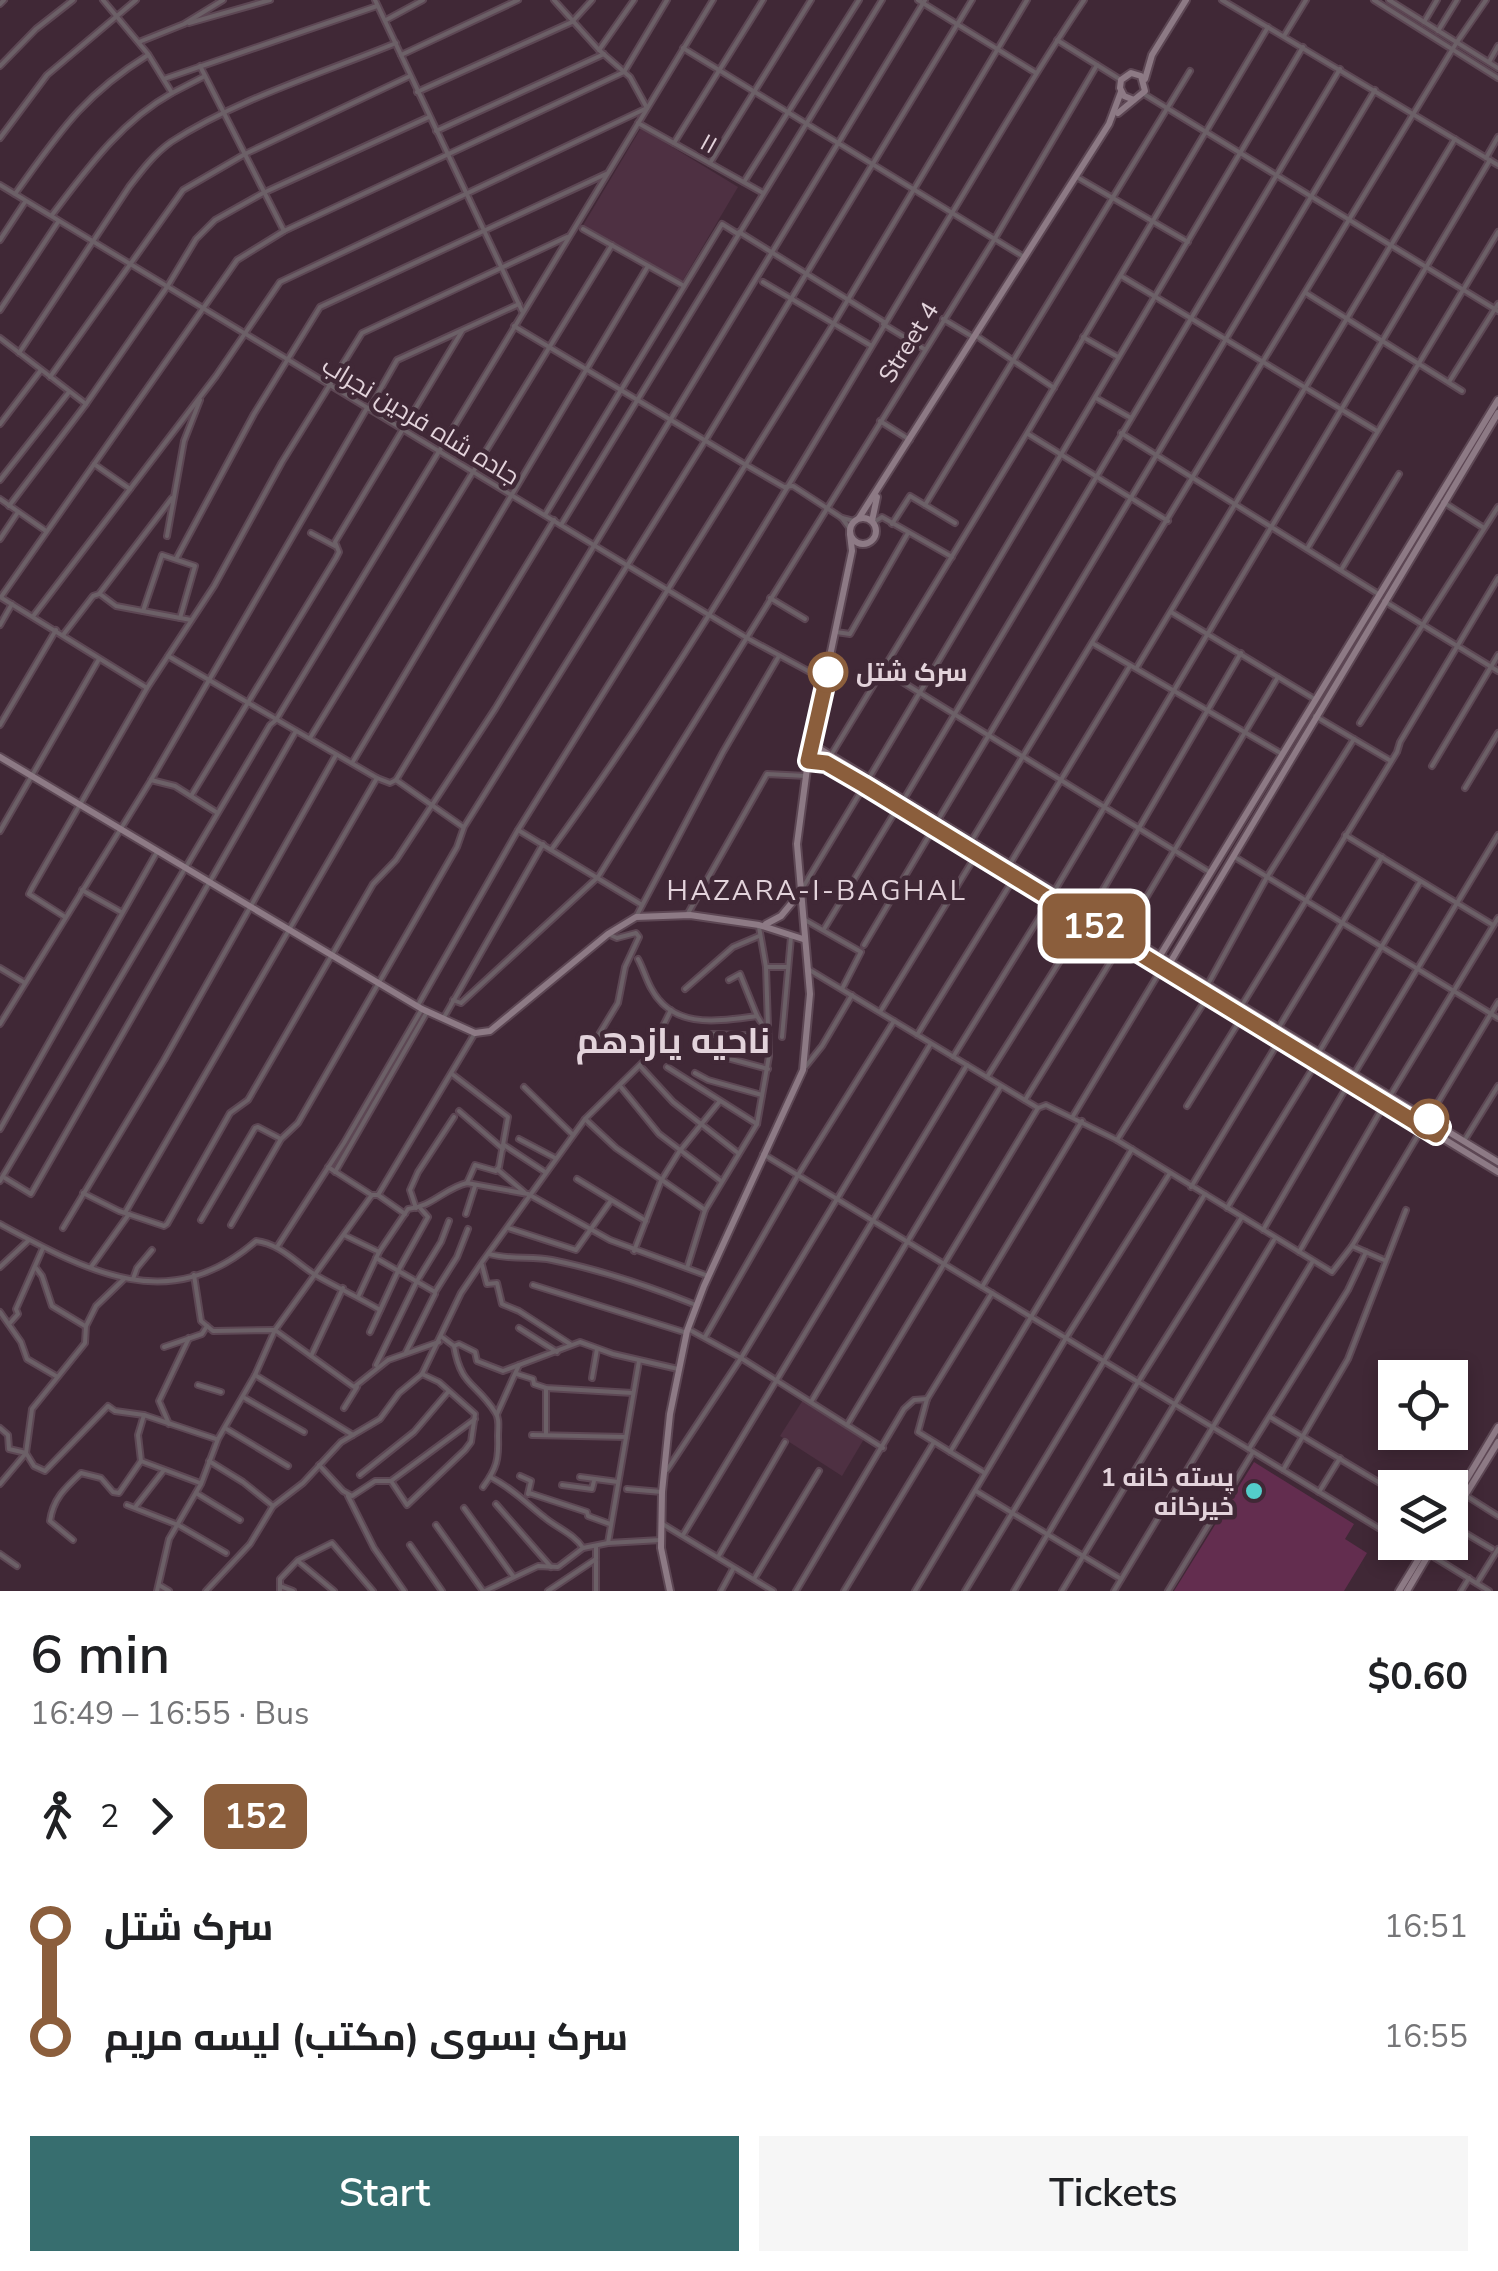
<!DOCTYPE html>
<meta charset="utf-8">
<style>
:root{--surface:#fff;--page:#f6f6f6;--text:#202124;--muted:#757577;--accent:#376e6f}
body{margin:0;font-family:"Nunito Sans",Cairo,sans-serif;background:var(--page);color:var(--text);height:100vh;display:flex;flex-direction:column;font-size:38px;white-space:nowrap}
*{box-sizing:border-box;margin:0}
p{font-size:32px;color:var(--muted)}
.icon{flex:none;width:55px;height:55px;fill:none;stroke:currentColor;stroke-width:2;stroke-linecap:round;stroke-linejoin:round}
.map{position:relative;height:1591px;overflow:hidden}
.side{display:flex;flex-direction:column;background:var(--surface);flex:1}
.side>*{flex:none}
.badge{padding:0 20px;border-radius:15px;font-size:35px;line-height:65px}
.controls{position:absolute;left:1378px;top:1360px;display:grid;gap:20px}
.controls a{display:grid;place-items:center;width:90px;height:90px;border-radius:0px;background:var(--surface);box-shadow:0 5px 15px #0003;font-size:50px}
.map>.badge{position:absolute;translate:-50% -50%;box-shadow:0 0 0 5px #fff}
.legs{display:flex;align-items:center;gap:15px;height:110px;padding:0 30px;font-size:32px}
.legs p{margin-inline-start:auto}
.summary{display:flex;align-items:center;justify-content:space-between;height:170px;padding:0 30px}
h1{font-size:55px;font-weight:600;line-height:75px}
.cta{display:flex;gap:20px;margin-top:auto;padding:20px 30px}
.cta a{flex:1;height:115px;border-radius:0px;background:var(--accent);color:#fff;font-size:40px;font-weight:600;line-height:115px;text-align:center}
.cta a+a{background:var(--page);color:var(--text)}
ul{padding:0 30px;list-style:none}
li{display:flex;align-items:center;gap:35px;height:110px;font-size:38px}
li i{display:grid;place-items:center;width:15px;height:100%;margin:0 12px;background:currentColor}
li i::after{content:'';width:25px;height:25px;margin:-12px;border:8px solid;border-radius:50%;background:var(--surface)}
li p{margin-inline-start:auto}
li:first-child i{background:linear-gradient(#0000 50%,currentColor 0)}
li:last-child i{background:linear-gradient(currentColor 50%,#0000 0)}
.map>svg:first-child{display:block}
</style>
<div class="map">
<svg width="1498" height="1591" viewBox="0 0 1498 1591">
<rect width="100%" height="100%" fill="#402836"/>
<g fill="#4e3042">
<polygon points="641,128 738,187 680,285 582,227"/>
<polygon points="803,1400 864,1439 842,1476 780,1436"/>
</g>
<polygon fill="#632d4f" points="1254,1462 1354,1524 1345,1539 1367,1553 1344,1591 1174,1591"/>
<g fill="none" stroke-linecap="round" stroke-linejoin="round">
<g stroke="#5d4754" stroke-width="8">
<g id="street">
<polyline points="375,0 522,311"/>
<polyline points="918,0 1036,73"/>
<polyline points="1222,0 1498,165"/>
<polyline points="1374,0 1498,78"/>
<polyline points="1389,0 1498,68"/>
<polyline points="0,4 4,0"/>
<polyline points="386,20 423,0"/>
<polyline points="1424,22 1437,0"/>
<polyline points="189,23 270,0"/>
<polyline points="1438,31 1457,0"/>
<polyline points="1284,36 1306,0"/>
<polyline points="1057,40 1121,80"/>
<polyline points="139,42 184,24 223,0"/>
<polyline points="683,48 1024,257"/>
<polyline points="599,50 634,0"/>
<polyline points="401,55 518,0"/>
<polyline points="1489,62 1498,46"/>
<polyline points="0,66 36,29 73,0"/>
<polyline points="200,66 284,231"/>
<polyline points="164,79 377,6"/>
<polyline points="417,92 572,22 592,0"/>
<polyline points="172,93 203,77"/>
<polyline points="1144,94 1498,311"/>
<polyline points="638,123 763,193"/>
<polyline points="436,131 604,54"/>
<polyline points="0,138 47,75 136,0"/>
<polyline points="674,143 763,0"/>
<polyline points="1486,158 1498,137"/>
<polyline points="710,163 811,0"/>
<polyline points="1075,176 1188,242"/>
<polyline points="744,182 859,0"/>
<polyline points="0,185 747,638 823,679"/>
<path d="M15 194C59 133 82 96 148 55"/>
<path d="M52 215C87 169 120 122 172 93L148 54 103 0"/>
<polyline points="583,229 684,286"/>
<polyline points="739,232 884,322"/>
<polyline points="0,240 25,202"/>
<polyline points="1121,276 1377,431"/>
<polyline points="763,282 870,345"/>
<polyline points="1306,293 1462,391"/>
<polyline points="0,310 58,222"/>
<polyline points="943,319 973,337"/>
<polyline points="883,324 924,349"/>
<polyline points="514,326 746,465 784,487 793,486 842,518 850,529"/>
<polyline points="975,335 1054,388"/>
<polyline points="1083,337 1118,357"/>
<polyline points="0,338 86,404"/>
<path d="M19 353 129 187C142 170 154 154 171 142 237 99 323 73 396 43"/>
<polyline points="50,377 183,190 245,154 410,76"/>
<polyline points="1449,382 1498,304"/>
<polyline points="1096,398 1131,418"/>
<polyline points="369,409 397,360 519,304"/>
<polyline points="880,421 910,440"/>
<polyline points="0,424 41,370"/>
<polyline points="1121,433 1380,595"/>
<polyline points="1028,434 1168,521"/>
<polyline points="94,464 130,489"/>
<polyline points="0,480 69,392"/>
<polyline points="0,499 46,531"/>
<polyline points="1443,502 1484,528"/>
<polyline points="925,505 1190,71"/>
<polyline points="9,506 86,404 167,287 196,239 215,220 263,193 429,117"/>
<polyline points="545,515 722,224 738,234"/>
<polyline points="842,518 854,521"/>
<polyline points="874,522 882,517 952,557"/>
<polyline points="892,524 910,496 955,523"/>
<polyline points="561,525 882,0"/>
<polyline points="311,533 335,546"/>
<polyline points="167,536 184,441 200,400"/>
<polyline points="0,539 18,512"/>
<polyline points="1307,549 1498,232"/>
<polyline points="176,559 254,414 320,307 606,174"/>
<polyline points="1341,570 1399,474"/>
<polyline points="100,594 116,606 191,620"/>
<polyline points="0,597 147,688"/>
<polyline points="1,597 237,260 284,231 624,72 667,0"/>
<polyline points="770,598 805,619"/>
<polyline points="1384,601 1498,671"/>
<polyline points="143,611 162,555 195,566 180,618"/>
<polyline points="1171,612 1316,700"/>
<polyline points="34,615 216,376 280,282 647,108 630,77 599,50 554,0"/>
<polyline points="0,625 12,604"/>
<polyline points="836,632 850,634 908,533"/>
<polyline points="63,635 93,596 99,594 172,498"/>
<polyline points="1092,643 1282,754"/>
<polyline points="168,656 377,778 390,783 396,780 463,827"/>
<polyline points="1137,667 1455,139"/>
<polyline points="883,670 1211,873"/>
<polyline points="1315,716 1391,761"/>
<polyline points="1360,723 1498,507"/>
<polyline points="0,725 56,630"/>
<polyline points="310,738 612,245"/>
<polyline points="831,755 1027,433 1268,27"/>
<polyline points="352,763 648,266"/>
<polyline points="1432,766 1498,655"/>
<polyline points="869,778 1303,47"/>
<polyline points="151,780 175,786 216,812"/>
<polyline points="396,780 554,520"/>
<polyline points="1465,788 1498,733"/>
<polyline points="191,796 336,558 339,552 335,542 462,331"/>
<polyline points="904,799 1340,69"/>
<polyline points="938,820 1375,90"/>
<polyline points="518,830 642,905"/>
<polyline points="0,831 99,659"/>
<polyline points="1345,835 1493,925"/>
<polyline points="972,840 1457,42 1486,0"/>
<path d="M551 850C699 647 821 428 952 213 995 142 1037 69 1084 0"/>
<polyline points="1233,856 1498,1018"/>
<polyline points="1005,872 1130,666"/>
<polyline points="802,889 864,786"/>
<polyline points="82,890 121,912"/>
<polyline points="1055,890 1490,160"/>
<polyline points="1090,912 1241,653"/>
<polyline points="637,915 723,752 779,656"/>
<polyline points="687,915 767,774 806,776"/>
<polyline points="65,917 29,894 32,888 147,688 214,586 282,462 362,333 567,237"/>
<polyline points="805,920 861,952 842,989"/>
<polyline points="824,929 898,807"/>
<polyline points="1125,933 1278,677"/>
<polyline points="864,945 933,829"/>
<path d="M638 959C643 968 646 979 651 988 673 1030 718 1021 757 1016"/>
<polyline points="766,967 788,967"/>
<polyline points="0,968 25,983"/>
<polyline points="808,969 1038,1108 1046,1105 1117,1140 1332,1272 1352,1246 1423,1127"/>
<polyline points="729,980 740,974 757,1016 767,1032"/>
<polyline points="1208,984 1267,877 1354,739"/>
<polyline points="685,989 733,947 759,936"/>
<polyline points="453,1000 461,1003 598,877 994,240 1097,65"/>
<polyline points="418,1005 518,830 834,323 1027,0"/>
<polyline points="1242,1005 1397,752 1400,742 1498,578"/>
<polyline points="880,1012 976,855"/>
<polyline points="443,1019 543,844"/>
<polyline points="0,1024 151,780 367,408"/>
<polyline points="1279,1027 1382,857"/>
<polyline points="712,1034 768,1036"/>
<polyline points="917,1035 1014,878"/>
<polyline points="782,1037 791,937"/>
<polyline points="595,1041 618,1003 625,967 639,937 636,933 617,938 608,934"/>
<polyline points="701,1051 768,1069"/>
<polyline points="1319,1052 1420,882"/>
<polyline points="953,1057 1050,900"/>
<polyline points="806,1066 822,1046 852,995"/>
<polyline points="641,1067 673,1102 738,1153"/>
<polyline points="667,1067 757,1124"/>
<polyline points="695,1073 708,1080 762,1095"/>
<polyline points="452,1074 508,1117 499,1167 496,1171 475,1165 467,1183"/>
<polyline points="1354,1074 1498,835"/>
<polyline points="987,1077 1085,921"/>
<polyline points="620,1086 659,1134 721,1181"/>
<polyline points="524,1087 573,1135"/>
<polyline points="1390,1096 1498,918"/>
<polyline points="1025,1100 1122,943"/>
<polyline points="1187,1106 1242,1017"/>
<polyline points="459,1111 503,1149"/>
<polyline points="1073,1116 1162,968"/>
<polyline points="585,1119 616,1148 705,1210"/>
<polyline points="1428,1119 1498,1002"/>
<polyline points="0,1129 157,852"/>
<polyline points="519,1139 555,1158"/>
<polyline points="1117,1140 1208,996"/>
<polyline points="1464,1141 1498,1086"/>
<polyline points="504,1145 545,1172"/>
<polyline points="763,1154 1395,1538"/>
<polyline points="328,1167 370,1194"/>
<polyline points="497,1169 524,1192"/>
<polyline points="335,1172 427,1012"/>
<polyline points="5,1178 31,1194 296,731"/>
<polyline points="577,1179 646,1221"/>
<polyline points="0,1181 270,725 276,720 713,0"/>
<polyline points="1191,1187 1279,1041"/>
<polyline points="83,1193 119,1211 164,1226 167,1224 230,1113 248,1100 373,884 396,860 495,709 925,0"/>
<polyline points="378,1195 405,1214"/>
<polyline points="416,1208 410,1190 418,1172 454,1117"/>
<polyline points="1227,1208 1316,1063"/>
<polyline points="126,1211 377,778"/>
<polyline points="466,1214 475,1186"/>
<polyline points="201,1220 255,1128 258,1127 279,1138"/>
<path d="M0 1224C87 1271 169 1317 256 1241 281 1244 297 1264 317 1276 338 1288 360 1298 380 1310"/>
<polyline points="231,1225 281,1139 298,1123 457,847 464,827 705,441 972,0"/>
<polyline points="63,1228 164,1060 336,755"/>
<polyline points="508,1228 576,1250 610,1202"/>
<polyline points="1263,1230 1349,1083"/>
<polyline points="344,1235 379,1252"/>
<polyline points="1352,1246 1384,1260"/>
<polyline points="277,1247 344,1143 422,1009"/>
<polyline points="634,1251 661,1181 679,1152 720,1101"/>
<polyline points="1299,1252 1384,1105"/>
<path d="M489 1254C511 1260 532 1256 552 1260 601 1270 649 1286 696 1305"/>
<polyline points="376,1258 435,1292 457,1257 468,1229"/>
<polyline points="482,1265 487,1284 497,1283 502,1304 519,1311 570,1344"/>
<polyline points="0,1267 29,1240"/>
<polyline points="91,1267 129,1214"/>
<polyline points="36,1268 42,1276 52,1306 85,1326"/>
<polyline points="687,1268 705,1210 757,1124 769,1056 766,967 759,927"/>
<polyline points="194,1275 201,1321 213,1331 275,1330 354,1387 388,1360 439,1342"/>
<polyline points="133,1279 137,1268 152,1250"/>
<polyline points="533,1285 687,1333"/>
<polyline points="982,1287 1082,1121"/>
<path d="M358 1297 379 1252 408 1209C432 1207 445 1188 467 1183L528 1194 610 1240 708 1276"/>
<polyline points="0,1312 21,1342 27,1359 56,1376"/>
<polyline points="10,1323 18,1314 16,1309 43,1248"/>
<polyline points="519,1328 557,1352"/>
<polyline points="688,1329 741,1358 883,1448"/>
<polyline points="370,1332 399,1269 428,1217 421,1209"/>
<path d="M442 1337 454 1346C461 1387 476 1382 495 1412 500 1419 498 1427 498 1436 499 1459 497 1468 483 1487"/>
<polyline points="705,1337 798,1175 894,1021"/>
<polyline points="454,1346 459,1344 475,1352 477,1361 503,1371 580,1342 613,1354 678,1369"/>
<polyline points="164,1347 202,1334 207,1326"/>
<polyline points="406,1352 435,1294"/>
<polyline points="311,1356 343,1288"/>
<polyline points="376,1365 417,1281 441,1242 449,1221"/>
<polyline points="517,1374 533,1379 534,1384 546,1388 633,1393"/>
<polyline points="255,1375 353,1435"/>
<polyline points="592,1378 597,1349"/>
<polyline points="198,1385 221,1392"/>
<polyline points="243,1397 304,1432"/>
<polyline points="811,1402 1001,1086"/>
<polyline points="344,1408 357,1387"/>
<polyline points="497,1414 519,1365"/>
<polyline points="144,1415 138,1435 141,1461 200,1483"/>
<polyline points="1270,1417 1395,1492"/>
<polyline points="169,1424 159,1401 189,1338"/>
<polyline points="847,1425 1038,1108"/>
<polyline points="0,1428 8,1435 9,1449 26,1453 34,1466 45,1471 108,1406 115,1411 144,1415 216,1439"/>
<polyline points="225,1428 288,1466"/>
<polyline points="546,1434 546,1388"/>
<polyline points="532,1435 626,1437"/>
<polyline points="1249,1449 1348,1290 1366,1252"/>
<polyline points="950,1452 1132,1149"/>
<polyline points="209,1461 243,1482 273,1506"/>
<polyline points="319,1465 343,1491 352,1496 375,1481 391,1481 475,1419"/>
<polyline points="667,1470 741,1358 930,1045"/>
<polyline points="1283,1470 1348,1359 1406,1210"/>
<polyline points="983,1472 918,1432 927,1399 992,1293"/>
<polyline points="360,1475 414,1432 448,1392"/>
<polyline points="520,1476 531,1481 528,1494"/>
<path d="M490 1477C512 1488 526 1503 544 1517 557 1528 574 1534 583 1548"/>
<polyline points="580,1477 618,1482"/>
<polyline points="391,1481 407,1505 465,1450 471,1442 475,1414 439,1382 422,1374"/>
<polyline points="0,1484 26,1453 32,1409 85,1343 86,1326 96,1306 124,1279"/>
<polyline points="562,1485 592,1489 594,1481"/>
<polyline points="627,1489 662,1492"/>
<polyline points="976,1491 1121,1579"/>
<polyline points="1319,1492 1340,1458"/>
<polyline points="196,1493 240,1520"/>
<polyline points="529,1493 587,1512 588,1516 610,1524"/>
<polyline points="1465,1495 1498,1516"/>
<polyline points="348,1496 374,1548 404,1591"/>
<polyline points="496,1504 551,1567"/>
<polyline points="127,1505 178,1525 226,1553"/>
<polyline points="136,1506 164,1470"/>
<polyline points="464,1508 513,1576"/>
<polyline points="661,1523 773,1591"/>
<polyline points="1450,1524 1492,1549"/>
<polyline points="436,1525 483,1591"/>
<polyline points="1386,1532 1395,1517"/>
<polyline points="683,1535 967,1065"/>
<path d="M73 1540 50 1521C53 1499 65 1488 81 1473L101 1478 113 1492 119 1493 141 1461"/>
<polyline points="1402,1542 1419,1553"/>
<polyline points="608,1543 639,1361"/>
<polyline points="410,1545 442,1591"/>
<polyline points="0,1554 17,1566"/>
<polyline points="1429,1554 1489,1591"/>
<polyline points="718,1557 785,1442"/>
<polyline points="299,1562 334,1591"/>
<polyline points="754,1579 819,1471"/>
<polyline points="1477,1583 1498,1549"/>
<polyline points="159,1585 169,1591"/>
<polyline points="280,1586 293,1591"/>
<polyline points="157,1591 169,1539 201,1484 218,1439 255,1375 275,1330 372,1195 378,1195 475,1033"/>
<polyline points="206,1591 250,1544 273,1506 303,1483 341,1442 380,1419 399,1393 422,1374 461,1293 482,1262 585,1119 647,1058 671,1010"/>
<polyline points="280,1591 280,1579 298,1560 332,1543 373,1591"/>
<polyline points="485,1591 538,1566 558,1567 583,1548 608,1543 661,1540"/>
<polyline points="548,1591 596,1559 596,1547"/>
<polyline points="596,1591 596,1561"/>
<polyline points="721,1591 733,1569"/>
<polyline points="796,1591 904,1409 914,1400 927,1399"/>
<polyline points="844,1591 934,1442"/>
<polyline points="915,1591 1066,1338 1170,1173"/>
<polyline points="965,1591 1205,1194"/>
<polyline points="1014,1591 1138,1382 1242,1217"/>
<polyline points="1062,1591 1274,1240"/>
<polyline points="1114,1591 1313,1261"/>
<polyline points="1168,1591 1253,1452"/>
<polyline points="1461,1591 1469,1578"/>
</g>
</g>
<g stroke="#5d4754" stroke-width="10">
<g id="secondary">
<polyline points="1145,79 1152,55 1186,0"/>
<polyline points="1118,113 1145,91 1141,76 1131,73 1121,80 1120,88 1124,96 1134,100"/>
<circle cx="863" cy="531" r="13"/>
<polyline points="859,518 1109,124 1121,92"/>
<polyline points="872,521 877,497"/>
<polyline points="812,744 1498,1162"/>
<polyline points="0,757 422,1009 475,1033 490,1031 608,934 636,917 690,915 759,925 803,939"/>
<polyline points="808,761 826,763 864,785 1498,1172"/>
<polyline points="766,924 781,916 800,893"/>
<polyline points="1161,954 1498,400"/>
<polyline points="1171,961 1498,413"/>
<polyline points="1450,1507 1498,1427"/>
<polyline points="1450,1520 1498,1442"/>
<polyline points="670,1591 661,1548 662,1492 670,1414 687,1331 704,1286 803,1070 810,994 797,844 808,761 852,551 850,534"/>
<polyline points="1399,1591 1429,1542"/>
<polyline points="1407,1591 1436,1542"/>
</g>
</g>
<use href="#street" stroke="#6c6067" stroke-width="4"/>
<use href="#secondary" stroke="#8d7a85" stroke-width="6"/>
</g>
<g fill="none" stroke-linecap="round" stroke-linejoin="round">
<g stroke="#fff" stroke-width="22">
<polyline id="line-1" points="828,672 808,761 826,763 864,785 1436,1135 1441,1127 1429,1119"/>
</g>
<use href="#line-1" stroke="#8b5e3c" stroke-width="15"/>
</g>
<g fill="#fff" stroke="#8b5e3c" stroke-width="5">
<circle cx="828" cy="672" r="18"/>
<circle cx="1429" cy="1119" r="18"/>
</g>
<circle fill="#53cdcb" stroke="#402836" stroke-width="4" cx="1254" cy="1491" r="10"/>
<g text-anchor="middle" stroke-width="9" stroke-linejoin="round" paint-order="stroke">
<g font-size="25" fill="#e3d3db" stroke="#402836">
<text transform="translate(709 143) rotate(29)" y="9">۱۱</text>
<text transform="translate(908 342) rotate(-58)" y="9">Street 4</text>
<text transform="translate(421 420) rotate(31)" y="9">جاده شاه فردین نجراب</text>
</g>
<g font-size="25" font-weight="bold" fill="#e3d3db" stroke="#402836" text-anchor="start">
<text x="856" y="681">سرک شتل</text>
</g>
<g font-size="25" font-weight="bold" fill="#e3d3db" stroke="#402836" text-anchor="end">
<text x="1234" y="1486">1 پسته خانه<tspan x="1234" dy="29">خیرخانه</tspan></text>
</g>
<g font-size="28" letter-spacing="2.5" fill="#e3d3db" stroke="#402836">
<text x="817" y="900">HAZARA-I-BAGHAL</text>
</g>
<g font-size="35" font-weight="bold" fill="#e3d3db" stroke="#402836">
<text x="673" y="1053">ناحیه یازدهم</text>
</g>
</g>
</svg>
<div class="controls">
<a><svg class="icon" aria-label="locate" viewBox="0 0 24 24"><circle cx="12" cy="12" r="6"/><path d="M12 2v4M12 18v4M2 12h4M18 12h4"/></svg></a>
<a><svg class="icon" aria-label="layers" viewBox="0 0 24 24"><path d="M12 4l9 5-9 5-9-5zM3 14l9 5 9-5"/></svg></a>
</div>
<b class="badge" style="left:1094px;top:926px;background:#8b5e3c;color:#fff">152</b>
</div>
<section class="side">
<div class="summary"><div><h1>6 min</h1><p>16:49 – 16:55 · Bus</p></div><b>$0.60</b></div>
<div class="legs"><svg class="icon" aria-label="walk" viewBox="0 0 24 24"><circle cx="13" cy="4" r="2"/><path d="M13 8l-2 6 4 7M11 14l-3 7M7 12l3-4h3l4 4"/></svg>2<svg class="icon" aria-label="forward" viewBox="0 0 24 24"><path d="M9 5l7 7-7 7"/></svg><b class="badge" style="background:#8b5e3c;color:#fff">152</b></div>
<ul>
<li><i style="color:#8b5e3c"></i><b>سرک شتل</b><p>16:51</p></li>
<li><i style="color:#8b5e3c"></i><b>سرک بسوی (مکتب) لیسه مریم</b><p>16:55</p></li>
</ul>
<div class="cta"><a>Start</a><a>Tickets</a></div>
</section>
